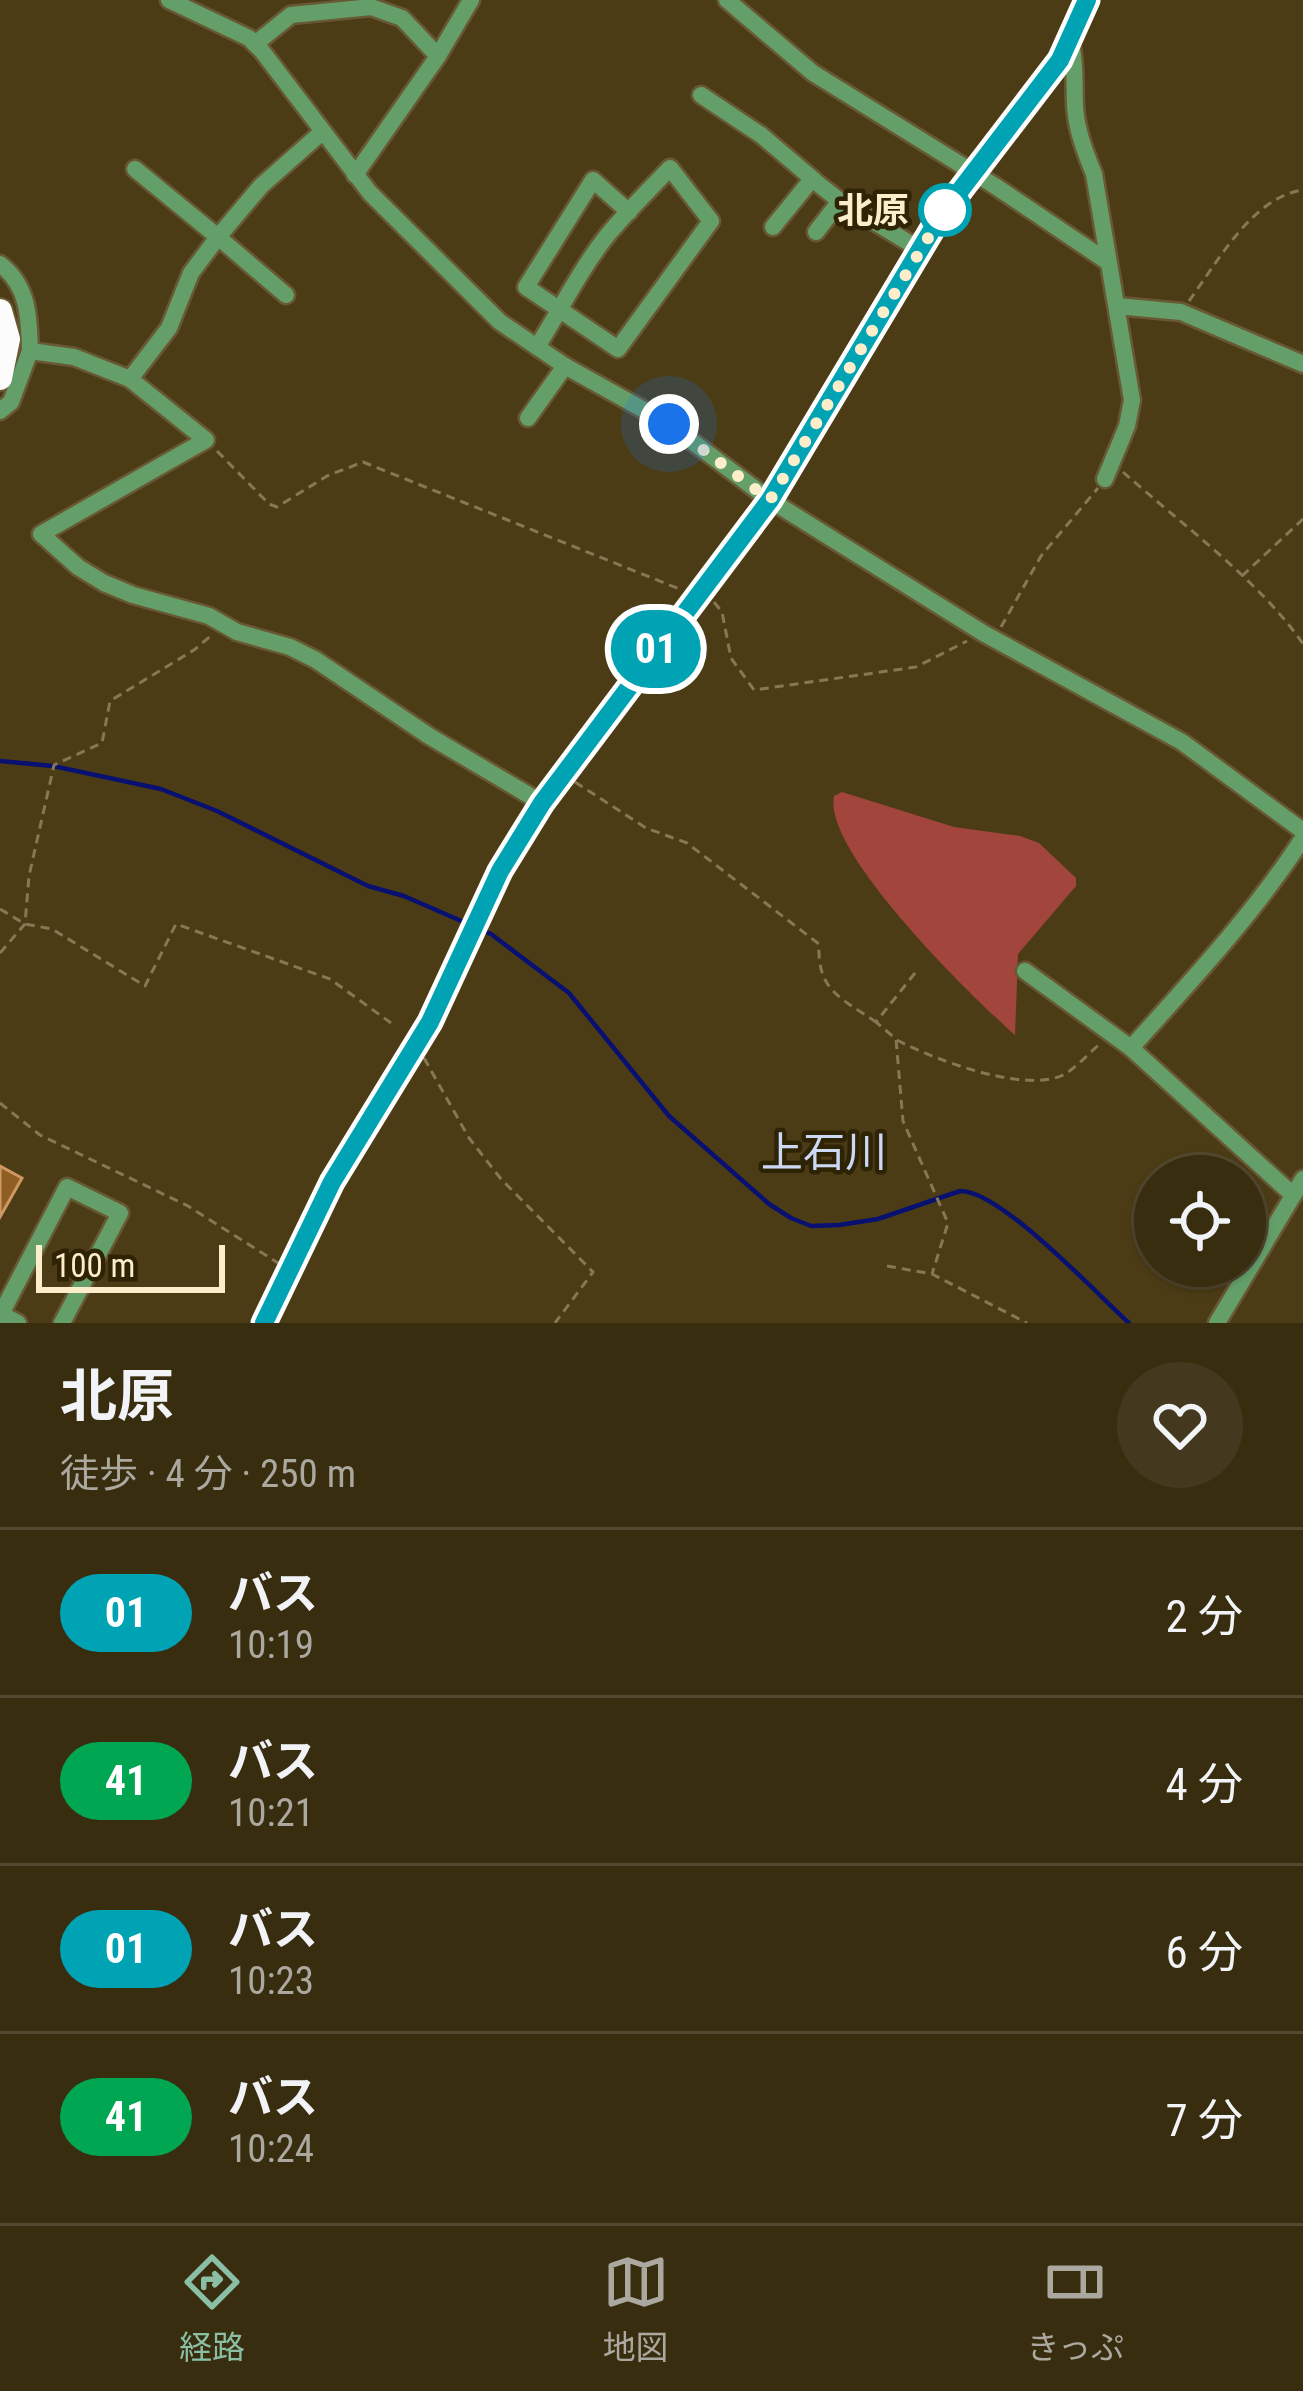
<!DOCTYPE html>
<html lang="ja">
<meta charset="utf-8">
<style>
:root{--surface:#392d10;--page:#44391e;--text:#f1f3f6;--muted:#aba89f;--line:#534930;--accent:#8abfa5}
body{margin:0;font-family:"Roboto Condensed","Noto Sans JP",sans-serif;background:var(--page);color:var(--text);height:100vh;display:flex;flex-direction:column;font-size:45px;white-space:nowrap}
*{box-sizing:border-box;margin:0}
p{font-size:39px;color:var(--muted)}
.icon{flex:none;width:66px;height:66px;fill:none;stroke:currentColor;stroke-width:2;stroke-linecap:round;stroke-linejoin:round}
.map{position:relative;height:1323px;overflow:hidden}
.panel{display:flex;flex-direction:column;background:var(--surface);flex:1}
.panel>*{flex:none}
.badge{padding:0 24px;border-radius:39px;font-size:42px;line-height:78px}
.buttons{position:absolute;left:1134px;top:1155px;display:grid;gap:24px}
.buttons a{display:grid;place-items:center;width:132px;height:132px;border-radius:50%;background:var(--surface);box-shadow:0 3px 9px #0004,0 0 0 3px var(--line);font-size:60px}
.scale{position:absolute;left:36px;bottom:30px;width:189px;box-sizing:border-box;padding-left:12px;border:6px solid #fdeecb;border-top:0;font-size:33px;line-height:42px;white-space:nowrap;color:#fdeecb;-webkit-text-stroke:9px #2f2305;paint-order:stroke}
.you{position:absolute;width:60px;height:60px;margin:-30px;border:9px solid #fff;border-radius:50%;background:#1a73e8;box-shadow:0 0 0 18px #1a73e833}
.map>.badge{position:absolute;translate:-50% -50%;box-shadow:0 0 0 6px #fff}
.round{display:grid;place-items:center;flex:none;width:126px;height:126px;border-radius:63px;background:var(--page)}
.overview{display:flex;align-items:center;justify-content:space-between;height:204px;padding:0 60px}
h1{font-size:57px;font-weight:700;line-height:90px}
ul{padding:0;list-style:none}
li{display:flex;align-items:center;gap:36px;height:168px;padding:0 60px;border-top:3px solid var(--line)}
li div{flex:1}
li b{display:block;font-size:45px}
li em{font-style:normal}
li .badge{min-width:132px;font-weight:700;text-align:center}
.dock{display:flex;justify-content:space-around;align-items:center;height:168px;border-top:3px solid var(--line);background:var(--surface);font-size:33px;color:var(--muted)}
.dock a{display:grid;justify-items:center;gap:6px}
.dock .active{color:var(--accent)}
.map>svg:first-child{display:block}
</style>
<div class="map">
<svg width="1303" height="1323" viewBox="0 0 1303 1323">
<rect width="100%" height="100%" fill="#4c3c16"/>
<path fill="#a2453d" d="M842 792 954 827 1020 836 1039 843 1076 878V886L1018 954 1015 1035C973 998 822 851 834 796Z"/>
<g fill="none" stroke-linecap="round" stroke-linejoin="round">
<path stroke="#081071" stroke-width="4.5" d="M0 761 53 766 161 789 217 811 368 886 404 896 491 934 569 993 669 1116 769 1204 791 1218 811 1226 839 1225 878 1219 960 1191C1000 1190 1096 1293 1129 1323"/>
</g>
<polygon fill="#8e5e25" stroke="#ce9860" stroke-width="3" points="0,1166 22,1178 0,1217"/>
<g fill="none" stroke-linecap="round" stroke-linejoin="round">
<g stroke="#685833" stroke-width="21">
<g id="minor">
<polyline points="169,0 249,38 262,51 370,193 500,322 565,366 669,424 770,500 983,633 1182,742 1303,831"/>
<polyline points="727,0 813,73 995,186 1105,260"/>
<path d="M1071 43C1076 65 1074 83 1075 105 1076 129 1085 152 1094 174L1132 400 1127 426 1105 479"/>
<polyline points="255,44 291,15 371,7 402,18 438,56 355,175"/>
<polyline points="438,56 471,0"/>
<polyline points="701,95 761,135 814,180"/>
<polyline points="773,227 812,179 840,201 919,249"/>
<polyline points="816,232 840,201"/>
<path d="M0 264C29 286 29 318 30 351L74 357 130 379 169 328 191 273 218 237 135 169"/>
<polyline points="286,295 218,237 261,186 322,132"/>
<polyline points="1117,306 1181,312 1303,364"/>
<path d="M537 347C561 309 582 266 610 232 629 210 650 189 670 168L711 221 618 349 526 287 593 180 629 212"/>
<polyline points="130,379 206,440 41,534 78,567 104,583 133,595 209,616 237,632 290,647 316,660 429,736 542,803"/>
<polyline points="0,411 11,402 30,351"/>
<polyline points="528,418 565,366"/>
<polyline points="1025,971 1131,1048"/>
<path d="M1293 1195 1131 1048C1191 981 1254 914 1303 838"/>
<polyline points="18,1323 1,1314 67,1187 120,1213 62,1323"/>
<polyline points="264,1323 331,1182 430,1022 500,871 542,803 784,480 939,217 1061,60 1087,0"/>
<polyline points="1217,1323 1303,1179"/>
</g>
</g>
<g stroke="#685833" stroke-width="28">
<polyline id="highway" points="0,311 8,339 0,378"/>
</g>
<g stroke="#877752" stroke-width="3" stroke-dasharray="9 6" stroke-linecap="butt">
<path d="M1189 301C1217 263 1252 197 1303 190"/>
<polyline points="217,451 269,504 277,507 327,476 363,462 682,590"/>
<path d="M1123 472C1179 522 1262 583 1303 644"/>
<polyline points="1242,576 1303,519"/>
<polyline points="714,602 722,612 731,658 754,690 916,667 967,641"/>
<polyline points="1001,627 1041,556 1098,488"/>
<path d="M575 782 646 828 687 843 819 944C817 991 841 998 876 1022"/>
<polyline points="0,909 25,924 52,929 145,986 176,924 330,979 391,1023"/>
<polyline points="0,953 25,924 29,876 54,765 102,743 110,701 194,650 213,634"/>
<polyline points="915,973 876,1022 896,1039 903,1121 948,1223 932,1274"/>
<path d="M897 1040C933 1059 1026 1095 1065 1074 1078 1066 1090 1052 1102 1042"/>
<polyline points="424,1058 469,1138 501,1179 593,1272 555,1323"/>
<polyline points="0,1103 40,1135 188,1206 278,1263"/>
<polyline points="887,1266 932,1274 1027,1323"/>
</g>
<use href="#minor" stroke="#649f6a" stroke-width="16"/>
<use href="#highway" stroke="#fcfcfc" stroke-width="24"/>
</g>
<g fill="none" stroke-linecap="round" stroke-linejoin="round">
<g stroke="#fff" stroke-width="27">
<polyline id="line" points="264,1323 332,1182 430,1022 500,871 542,803 770,500 939,218 1060,60 1087,0"/>
</g>
<use href="#line" stroke="#00a3b4" stroke-width="18"/>
<polyline stroke="#fdeecb" stroke-width="12" stroke-dasharray="0 21.6" points="669,424 770,500 945,210"/>
</g>
<circle fill="#fff" stroke="#00a3b4" stroke-width="6" cx="945" cy="210" r="24"/>
<g text-anchor="middle" stroke-width="9" stroke-linejoin="round" paint-order="stroke">
<g font-size="36" font-weight="bold" fill="#fdeecb" stroke="#2f2305" text-anchor="end">
<text x="909" y="223">北原</text>
</g>
<g font-size="42" fill="#cdd9f4" stroke="#2f2305">
<text x="824" y="1167">上石川</text>
</g>
</g>
</svg>
<div class="buttons">
<a><svg class="icon" aria-label="locate" viewBox="0 0 24 24"><circle cx="12" cy="12" r="6"/><path d="M12 2v4M12 18v4M2 12h4M18 12h4"/></svg></a>
</div>
<div class="scale">100 m</div>
<div class="you" style="left:669px;top:424px"></div>
<b class="badge" style="left:656px;top:649px;background:#00a3b4;color:#fff">01</b>
</div>
<section class="panel">
<div class="overview"><div><h1>北原</h1><p>徒歩 · 4 分 · 250 m</p></div><a class="round"><svg class="icon" aria-label="heart" viewBox="0 0 24 24"><path d="M12 20l-8-8c-3-5 5-10 8-4 3-6 11-1 8 4z"/></svg></a></div>
<ul>
<li><span class="badge" style="background:#00a3b4;color:#fff">01</span><div><b>バス</b><p>10:19</p></div><em>2 分</em></li>
<li><span class="badge" style="background:#00a651;color:#fff">41</span><div><b>バス</b><p>10:21</p></div><em>4 分</em></li>
<li><span class="badge" style="background:#00a3b4;color:#fff">01</span><div><b>バス</b><p>10:23</p></div><em>6 分</em></li>
<li><span class="badge" style="background:#00a651;color:#fff">41</span><div><b>バス</b><p>10:24</p></div><em>7 分</em></li>
</ul>
</section>
<nav class="dock">
<a class="active"><svg class="icon" aria-label="directions" viewBox="0 0 24 24"><path d="M12 3l9 9-9 9-9-9zM9 14v-3h6M13 9l2 2-2 2"/></svg>経路</a>
<a><svg class="icon" aria-label="map" viewBox="0 0 24 24"><path d="M3 6l6-2 6 2 6-2v14l-6 2-6-2-6 2zM9 4v14M15 6v14"/></svg>地図</a>
<a><svg class="icon" aria-label="tickets" viewBox="0 0 24 24"><path d="M3 7h18v10H3zM15 7v10"/></svg>きっぷ</a>
</nav>
